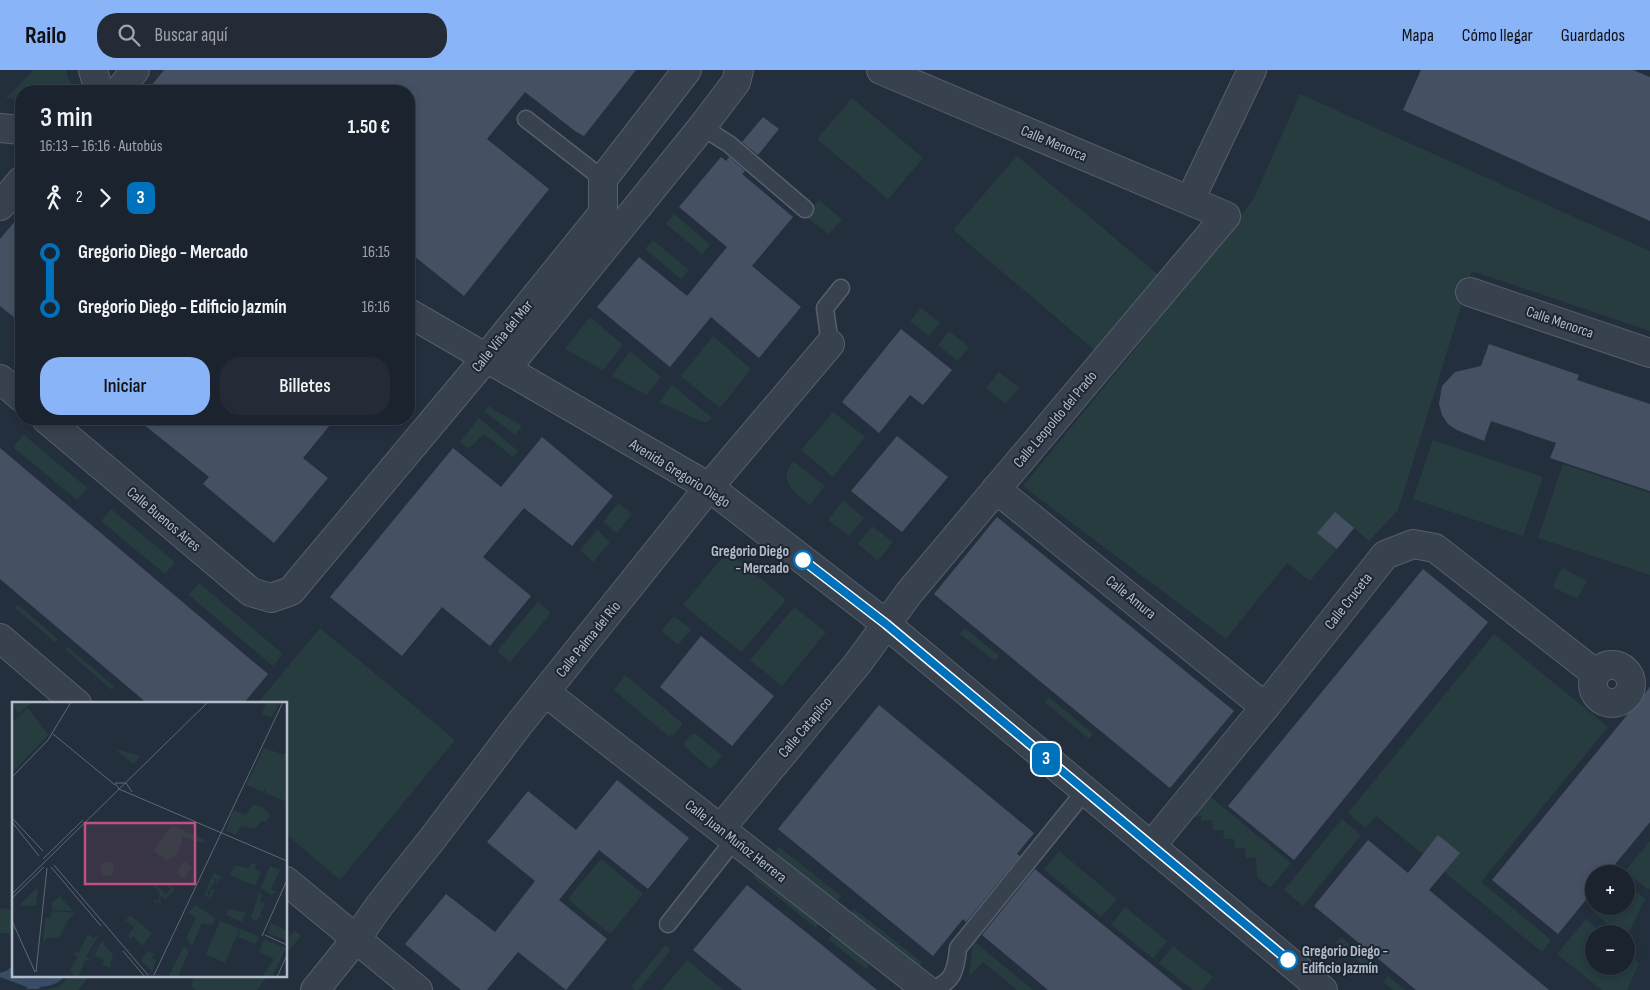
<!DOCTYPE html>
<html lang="es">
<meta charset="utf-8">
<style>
:root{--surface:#1b232e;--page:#242b36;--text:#f1f3f6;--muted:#a0a4aa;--line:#39404a;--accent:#8ab4f8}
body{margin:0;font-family:"Sofia Sans Condensed",sans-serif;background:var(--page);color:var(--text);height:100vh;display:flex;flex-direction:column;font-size:19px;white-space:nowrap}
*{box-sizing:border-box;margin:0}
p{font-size:16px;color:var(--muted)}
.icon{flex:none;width:28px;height:28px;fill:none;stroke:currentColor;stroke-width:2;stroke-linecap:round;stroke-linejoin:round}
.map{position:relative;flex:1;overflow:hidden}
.drawer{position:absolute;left:15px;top:15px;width:400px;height:340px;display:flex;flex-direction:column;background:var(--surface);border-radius:20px;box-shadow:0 2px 8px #0003,0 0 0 1px var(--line)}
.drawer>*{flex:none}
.badge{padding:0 10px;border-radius:8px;font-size:18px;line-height:32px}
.fabs{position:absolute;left:1585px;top:795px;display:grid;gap:10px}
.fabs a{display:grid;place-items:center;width:50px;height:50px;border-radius:50%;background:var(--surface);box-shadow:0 2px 8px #0003,0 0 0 1px var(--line);font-size:25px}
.map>.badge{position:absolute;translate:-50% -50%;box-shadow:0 0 0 2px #fff}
.legs{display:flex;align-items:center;gap:8px;height:55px;padding:0 25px;font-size:16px}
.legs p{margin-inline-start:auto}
.summary{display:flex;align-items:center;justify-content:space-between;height:85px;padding:0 25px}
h1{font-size:28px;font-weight:600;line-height:38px}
.cta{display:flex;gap:10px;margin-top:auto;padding:10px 25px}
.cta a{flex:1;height:58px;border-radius:20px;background:var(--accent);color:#111;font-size:20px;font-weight:600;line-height:58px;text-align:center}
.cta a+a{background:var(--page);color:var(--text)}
ul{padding:0 25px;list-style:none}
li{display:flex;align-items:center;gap:18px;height:55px;font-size:19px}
li i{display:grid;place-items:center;width:8px;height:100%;margin:0 6px;background:currentColor}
li i::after{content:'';width:12px;height:12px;margin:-6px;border:4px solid;border-radius:50%;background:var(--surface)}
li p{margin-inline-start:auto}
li:first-child i{background:linear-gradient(#0000 50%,currentColor 0)}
li:last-child i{background:linear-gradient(currentColor 50%,#0000 0)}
header{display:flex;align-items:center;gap:30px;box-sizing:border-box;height:70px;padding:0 25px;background:var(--accent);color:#111}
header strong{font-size:24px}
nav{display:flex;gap:28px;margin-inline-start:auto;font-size:18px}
.search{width:350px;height:45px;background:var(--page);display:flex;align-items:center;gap:12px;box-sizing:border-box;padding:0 18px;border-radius:20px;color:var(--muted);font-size:19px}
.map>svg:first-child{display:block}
</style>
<header>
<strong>Railo</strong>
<div class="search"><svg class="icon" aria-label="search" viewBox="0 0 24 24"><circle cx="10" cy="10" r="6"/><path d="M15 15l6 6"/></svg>Buscar aquí</div>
<nav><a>Mapa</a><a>Cómo llegar</a><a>Guardados</a></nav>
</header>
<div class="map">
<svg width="1650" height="920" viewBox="0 0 1650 920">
<rect width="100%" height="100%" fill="#242f3e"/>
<g fill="#263c3f">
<polygon points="34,0 66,0 68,8 76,21 21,21 21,29 6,28"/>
<polygon points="1300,24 1650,181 1650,261 1472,201 1398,440 1369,471 1354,458 1310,511 1287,493 1226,569 1023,416 1132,283 1253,130"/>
<polygon points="852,28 923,88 888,129 817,69"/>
<polygon points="1017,86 1161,207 1098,283 953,160"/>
<polygon points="819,130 842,149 829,164 805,146"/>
<polygon points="674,144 710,175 702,184 666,154"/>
<polygon points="653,170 689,200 681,209 645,179"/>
<polygon points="921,238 940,253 929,266 910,251"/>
<polygon points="590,247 623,275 603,300 565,279"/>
<polygon points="949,261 969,277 958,291 938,275"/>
<polygon points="713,266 751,299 720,338 681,306"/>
<polygon points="630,281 661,307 647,325 612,306"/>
<polygon points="999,302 1019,318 1006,334 986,318"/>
<polygon points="672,315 712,348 705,353 659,332"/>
<polygon points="488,336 522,356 515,365 484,341"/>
<polygon points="833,342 865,367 833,407 801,380"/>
<polygon points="479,348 518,381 513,387 484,364 469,378 460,372"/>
<polygon points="24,365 87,418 77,430 13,377"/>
<polygon points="1433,370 1543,407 1523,466 1413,429"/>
<path d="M793 391 825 416 810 435C795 423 777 411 793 391Z"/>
<polygon points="1563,394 1650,423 1650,505 1538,468"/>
<polygon points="843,431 864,448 849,466 828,450"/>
<polygon points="618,433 632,444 617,463 603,452"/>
<polygon points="111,439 175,492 165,504 101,451"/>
<polygon points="872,456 893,472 878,491 858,474"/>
<polygon points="597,460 610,472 593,492 580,480"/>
<polygon points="730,486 736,488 786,530 741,582 683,535 720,490"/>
<polygon points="1562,498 1587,511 1577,529 1553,517"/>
<polygon points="199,513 283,584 273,596 189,525"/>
<polygon points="538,532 551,543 510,592 497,581"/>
<polygon points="18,535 58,569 55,572 15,538"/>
<polygon points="794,537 826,562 782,616 750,590"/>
<polygon points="674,546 691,559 678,575 661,561"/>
<polygon points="320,558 455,670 340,810 286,764 286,634 257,634"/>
<polygon points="965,558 999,586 995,591 960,564"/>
<polygon points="1494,564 1608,657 1481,812 1551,870 1542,882 1376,746 1366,758 1348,743"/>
<polygon points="68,577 115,617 112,620 66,580"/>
<polygon points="625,605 682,653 682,655 674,665 668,666 614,620"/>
<polygon points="1049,627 1093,664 1089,669 1045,632"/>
<polygon points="692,664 696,664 722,686 712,698 709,698 684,676 684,673"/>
<polygon points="1207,724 1291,793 1270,818 1257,807 1256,787 1246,788 1245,778 1235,778 1234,769 1224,769 1223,760 1213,760 1212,750 1201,751 1201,746 1190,748"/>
<polygon points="1342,749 1361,765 1303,836 1284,820"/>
<polygon points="1650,771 1650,817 1649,820 1625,801"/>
<polygon points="779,777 841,826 833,836 772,786"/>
<polygon points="1059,781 1117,829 1101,847 1044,799"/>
<polygon points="601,789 643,824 610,864 568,829"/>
<polygon points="758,801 820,852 816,858 753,807"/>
<polygon points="1626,814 1645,829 1626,868 1626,864 1620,864 1592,841 1596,836 1626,836"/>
<polygon points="1125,837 1167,871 1153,888 1111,855"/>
<polygon points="0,838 14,840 14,864 0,863"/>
<polygon points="854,839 922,892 914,901 847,848"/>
<polygon points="1586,849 1604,864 1594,864 1594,896 1626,896 1626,882 1639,893 1627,920 1602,920 1557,884"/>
<polygon points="295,861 301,866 286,884 286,868"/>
<polygon points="834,862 871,892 866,899 828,869"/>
<polygon points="1341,867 1380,899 1375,905 1336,873"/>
<polygon points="975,872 1033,920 1017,920 983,892 970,906 969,902 973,874"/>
<polygon points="665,875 671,880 639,920 634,920 631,917"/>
<polygon points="1173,876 1213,907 1202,920 1193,920 1159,893"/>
<polygon points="687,890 723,920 662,920"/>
<polygon points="69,906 89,906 78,920 45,920 59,917"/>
<polygon points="193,906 268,906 257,920 196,920 192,917"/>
<polygon points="1388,906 1405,920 1393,920 1383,912"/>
</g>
<path fill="#394c67" d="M14 893V906H65C57 915 49 916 40 917L39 919H27V917L0 907V903L8 900Z"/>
<g fill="#455162">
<polygon points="164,0 636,0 584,66 575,61 525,22 487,69 549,119 464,226 409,182 409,21 147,21"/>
<polygon points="1421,0 1633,0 1650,7 1650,151 1403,40"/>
<polygon points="763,47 779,59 758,85 742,72"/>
<polygon points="721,87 726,91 729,87 745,101 742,104 793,147 752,196 801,237 759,288 711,247 670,297 597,237 639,187 687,226 727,177 679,137"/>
<polygon points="21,144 21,253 0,236 0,169"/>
<polygon points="901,259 952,300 923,335 910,325 879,363 842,332"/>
<polygon points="1489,274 1579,305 1577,310 1650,334 1650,421 1550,388 1556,373 1491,351 1484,371 1457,360 1448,354 1442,345 1439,334 1442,316 1455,302 1481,296"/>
<polygon points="137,349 335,349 303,388 328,408 274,473 203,414 209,407"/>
<polygon points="897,366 948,407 902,462 851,421"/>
<polygon points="542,367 613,426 572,476 524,438 483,487 531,526 490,576 442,537 402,586 330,527 453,378 501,417"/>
<polygon points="0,378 268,604 243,634 148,634 0,509"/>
<polygon points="1335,442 1354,458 1337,479 1317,463"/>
<polygon points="997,447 1234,641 1170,718 934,524"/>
<polygon points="1423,499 1488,552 1294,790 1228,736"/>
<polygon points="701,566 774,626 732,676 660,617"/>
<polygon points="1650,617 1650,752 1607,804 1594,804 1594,820 1558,864 1492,810"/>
<polygon points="879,635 1034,763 1017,784 1020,786 966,852 963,849 933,886 778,759"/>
<polygon points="617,710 689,768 648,819 599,780 559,830 607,869 566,920 518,882 487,920 461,920 405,874 446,824 495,862 535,811 487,772 528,721 576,760"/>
<polygon points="1438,765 1460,783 1429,820 1549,920 1416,920 1314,836 1368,770 1408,803"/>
<polygon points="1035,799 1048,810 1183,920 1048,920 982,865"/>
<polygon points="747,815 817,871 877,920 742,920 693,880"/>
</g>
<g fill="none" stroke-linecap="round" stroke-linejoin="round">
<g stroke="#565f6c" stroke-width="19">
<g id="lane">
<polyline points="526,49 603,109"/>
<polyline points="702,57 729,74 805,139"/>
<polyline points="830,274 825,238 841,218"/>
<polyline points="668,854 735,769"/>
<path d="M930 920C953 913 956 901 958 878L1085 721"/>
</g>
</g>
<g stroke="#565f6c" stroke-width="30">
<g id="street">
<polyline points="93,0 99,21"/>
<polyline points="119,21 135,0"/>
<polyline points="0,58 21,60"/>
<polyline points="1190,130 1252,0"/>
<polyline points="0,136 21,111"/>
<polyline points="1470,222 1650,283"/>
<polyline points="409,243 709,417 886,554 1323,920"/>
<polyline points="506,299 702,57 736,12 739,0"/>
<polyline points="0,309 21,327"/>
<polyline points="46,349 251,522 271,528 291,521 486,288 603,143 603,109 687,0"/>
<polyline points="996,419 1265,637"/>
<polyline points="0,568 77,634"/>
<circle cx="1612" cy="614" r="19"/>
<polyline points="545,622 927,920"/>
<polyline points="721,758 858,593 909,523 1226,146 881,0"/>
<polyline points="1151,776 1265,637 1385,485 1413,474 1435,478 1595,603"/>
<polyline points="286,811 418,920"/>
<polyline points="315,920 356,869 379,836 433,768 517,657 709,417 830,274"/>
</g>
</g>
<use href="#lane" stroke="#38414e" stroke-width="16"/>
<use href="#street" stroke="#38414e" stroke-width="28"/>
</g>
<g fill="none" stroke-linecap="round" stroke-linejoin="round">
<g stroke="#fff" stroke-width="11">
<polyline id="line-1" points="803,490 886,554 1288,890"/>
</g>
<use href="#line-1" stroke="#0072bc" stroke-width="8"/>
</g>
<g fill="#fff" stroke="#0072bc" stroke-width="2.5">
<circle cx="803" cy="490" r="9"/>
<circle cx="1288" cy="890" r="9"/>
</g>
<g text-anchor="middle" stroke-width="4" stroke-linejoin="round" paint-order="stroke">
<g font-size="15" fill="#b4bcc9" stroke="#1d2633">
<text transform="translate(1054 73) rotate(23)" y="5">Calle Menorca</text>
<text transform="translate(1560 252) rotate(19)" y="5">Calle Menorca</text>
<text transform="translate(502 266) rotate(-51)" y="5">Calle Viña del Mar</text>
<text transform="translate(1055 349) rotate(-50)" y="5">Calle Leopoldo del Prado</text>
<text transform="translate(680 403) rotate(32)" y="5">Avenida Gregorio Diego</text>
<text transform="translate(164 449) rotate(40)" y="5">Calle Buenos Aires</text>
<text transform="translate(1131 527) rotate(39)" y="5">Calle Amura</text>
<text transform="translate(1348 531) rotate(-52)" y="5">Calle Cruceta</text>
<text transform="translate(588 569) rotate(-51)" y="5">Calle Palma del Río</text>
<text transform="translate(805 657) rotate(-50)" y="5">Calle Catapilco</text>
<text transform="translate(736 771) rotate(38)" y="5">Calle Juan Muñoz Herrera</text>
</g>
<g font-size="15" font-weight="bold" fill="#b4bcc9" stroke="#1d2633" text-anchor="end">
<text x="789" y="486">Gregorio Diego<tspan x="789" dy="17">- Mercado</tspan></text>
<text x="1302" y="886" text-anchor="start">Gregorio Diego -<tspan x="1302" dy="17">Edificio Jazmín</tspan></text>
</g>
</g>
<g transform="translate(12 632)">
<rect width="275" height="275" fill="#242f3e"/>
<path d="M0 0H21L6 12ZM254 0 267 1 260 15 250 12ZM16 6 36 32 39 30 0 71V20ZM252 46 270 52 269 58 272 51 275 52V100L253 91 254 85 251 90 234 83ZM103 47 129 54 121 62ZM241 103 249 104 258 112 254 120 250 119 242 127 229 124 224 133 214 129 221 108 234 113ZM160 123 193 138 191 141 171 135 166 151 155 159 141 149ZM172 159 180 165 172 175 176 179 165 171 160 177ZM88 167a7 7 0 1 1 14 0a7 7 0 1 1-14 0ZM240 161 244 162 243 167 249 170 243 184 218 173 222 163 236 166ZM258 164 268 168 259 187 264 190 259 193 249 186ZM202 170 213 177 208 176 203 186 205 177 201 175 203 180 195 190 198 195V188L203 187 196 202 198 195 192 193ZM148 177 162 187 152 199V195L148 194 149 202 144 198 148 204 142 199 144 197 146 199 148 191 138 179 154 192 159 187ZM26 185 24 204 9 203V201ZM54 188 48 195 61 209 40 208V201ZM247 191 250 193 247 199 253 202 248 212 251 216 247 214 245 219 239 216ZM183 203 203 216 200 223 190 221 180 244 174 236 184 216 176 211ZM217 207 234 211 230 220 214 213ZM40 209 64 211 56 218 47 236H34L31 242 33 216H38ZM118 213 140 231 130 244 121 234 119 237 116 233 122 225 114 219 107 226ZM208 219 228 227 213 261 194 252ZM259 221 275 229V239L256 231ZM229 227 247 235 244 242 226 235ZM76 232 81 236 87 233 74 255 78 257 86 240 93 234 86 241 79 257 73 259 66 275H61L59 269 55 275 65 255 60 251 67 250ZM94 236 91 242 101 253 98 266 90 262 92 258 83 254 80 258 88 242ZM252 237 274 246 260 275H250L262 257 247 250ZM172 244 177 249 167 273 169 275H156ZM135 249 142 252 139 259 141 256 144 259 140 269 129 259Z" fill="#263c3f"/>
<path fill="none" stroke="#5e6776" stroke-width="1" d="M41 32 103 83M0 75 36 38 59 0M120 90 114 81H103L107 87 275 159M0 116 31 149M0 120 27 154M31 157 71 118M42 163 136 273M39 165 89 224M0 192 196 0M0 196 32 165M0 219 23 270M253 233 275 243M250 234 275 178M111 249 133 275M24 270 35 166M142 273 271 0M265 275 275 253"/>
<path fill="#bd5182" fill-opacity="0.15" stroke="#bd5182" stroke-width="2.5" d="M73 121H183V182H73Z"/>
<rect width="275" height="275" fill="none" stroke="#b4bcc9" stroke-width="2.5"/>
</g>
</svg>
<div class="fabs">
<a>+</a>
<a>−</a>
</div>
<b class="badge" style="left:1046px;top:689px;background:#0072bc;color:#fff">3</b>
<section class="drawer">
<div class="summary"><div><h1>3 min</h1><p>16:13 – 16:16 · Autobús</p></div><b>1.50 €</b></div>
<div class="legs"><svg class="icon" aria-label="walk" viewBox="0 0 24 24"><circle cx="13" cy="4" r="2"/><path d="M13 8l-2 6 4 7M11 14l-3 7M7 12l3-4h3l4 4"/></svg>2<svg class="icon" aria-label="forward" viewBox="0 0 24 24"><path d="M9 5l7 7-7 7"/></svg><b class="badge" style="background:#0072bc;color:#fff">3</b></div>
<ul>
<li><i style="color:#0072bc"></i><b>Gregorio Diego - Mercado</b><p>16:15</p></li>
<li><i style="color:#0072bc"></i><b>Gregorio Diego - Edificio Jazmín</b><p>16:16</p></li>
</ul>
<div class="cta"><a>Iniciar</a><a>Billetes</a></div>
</section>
</div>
